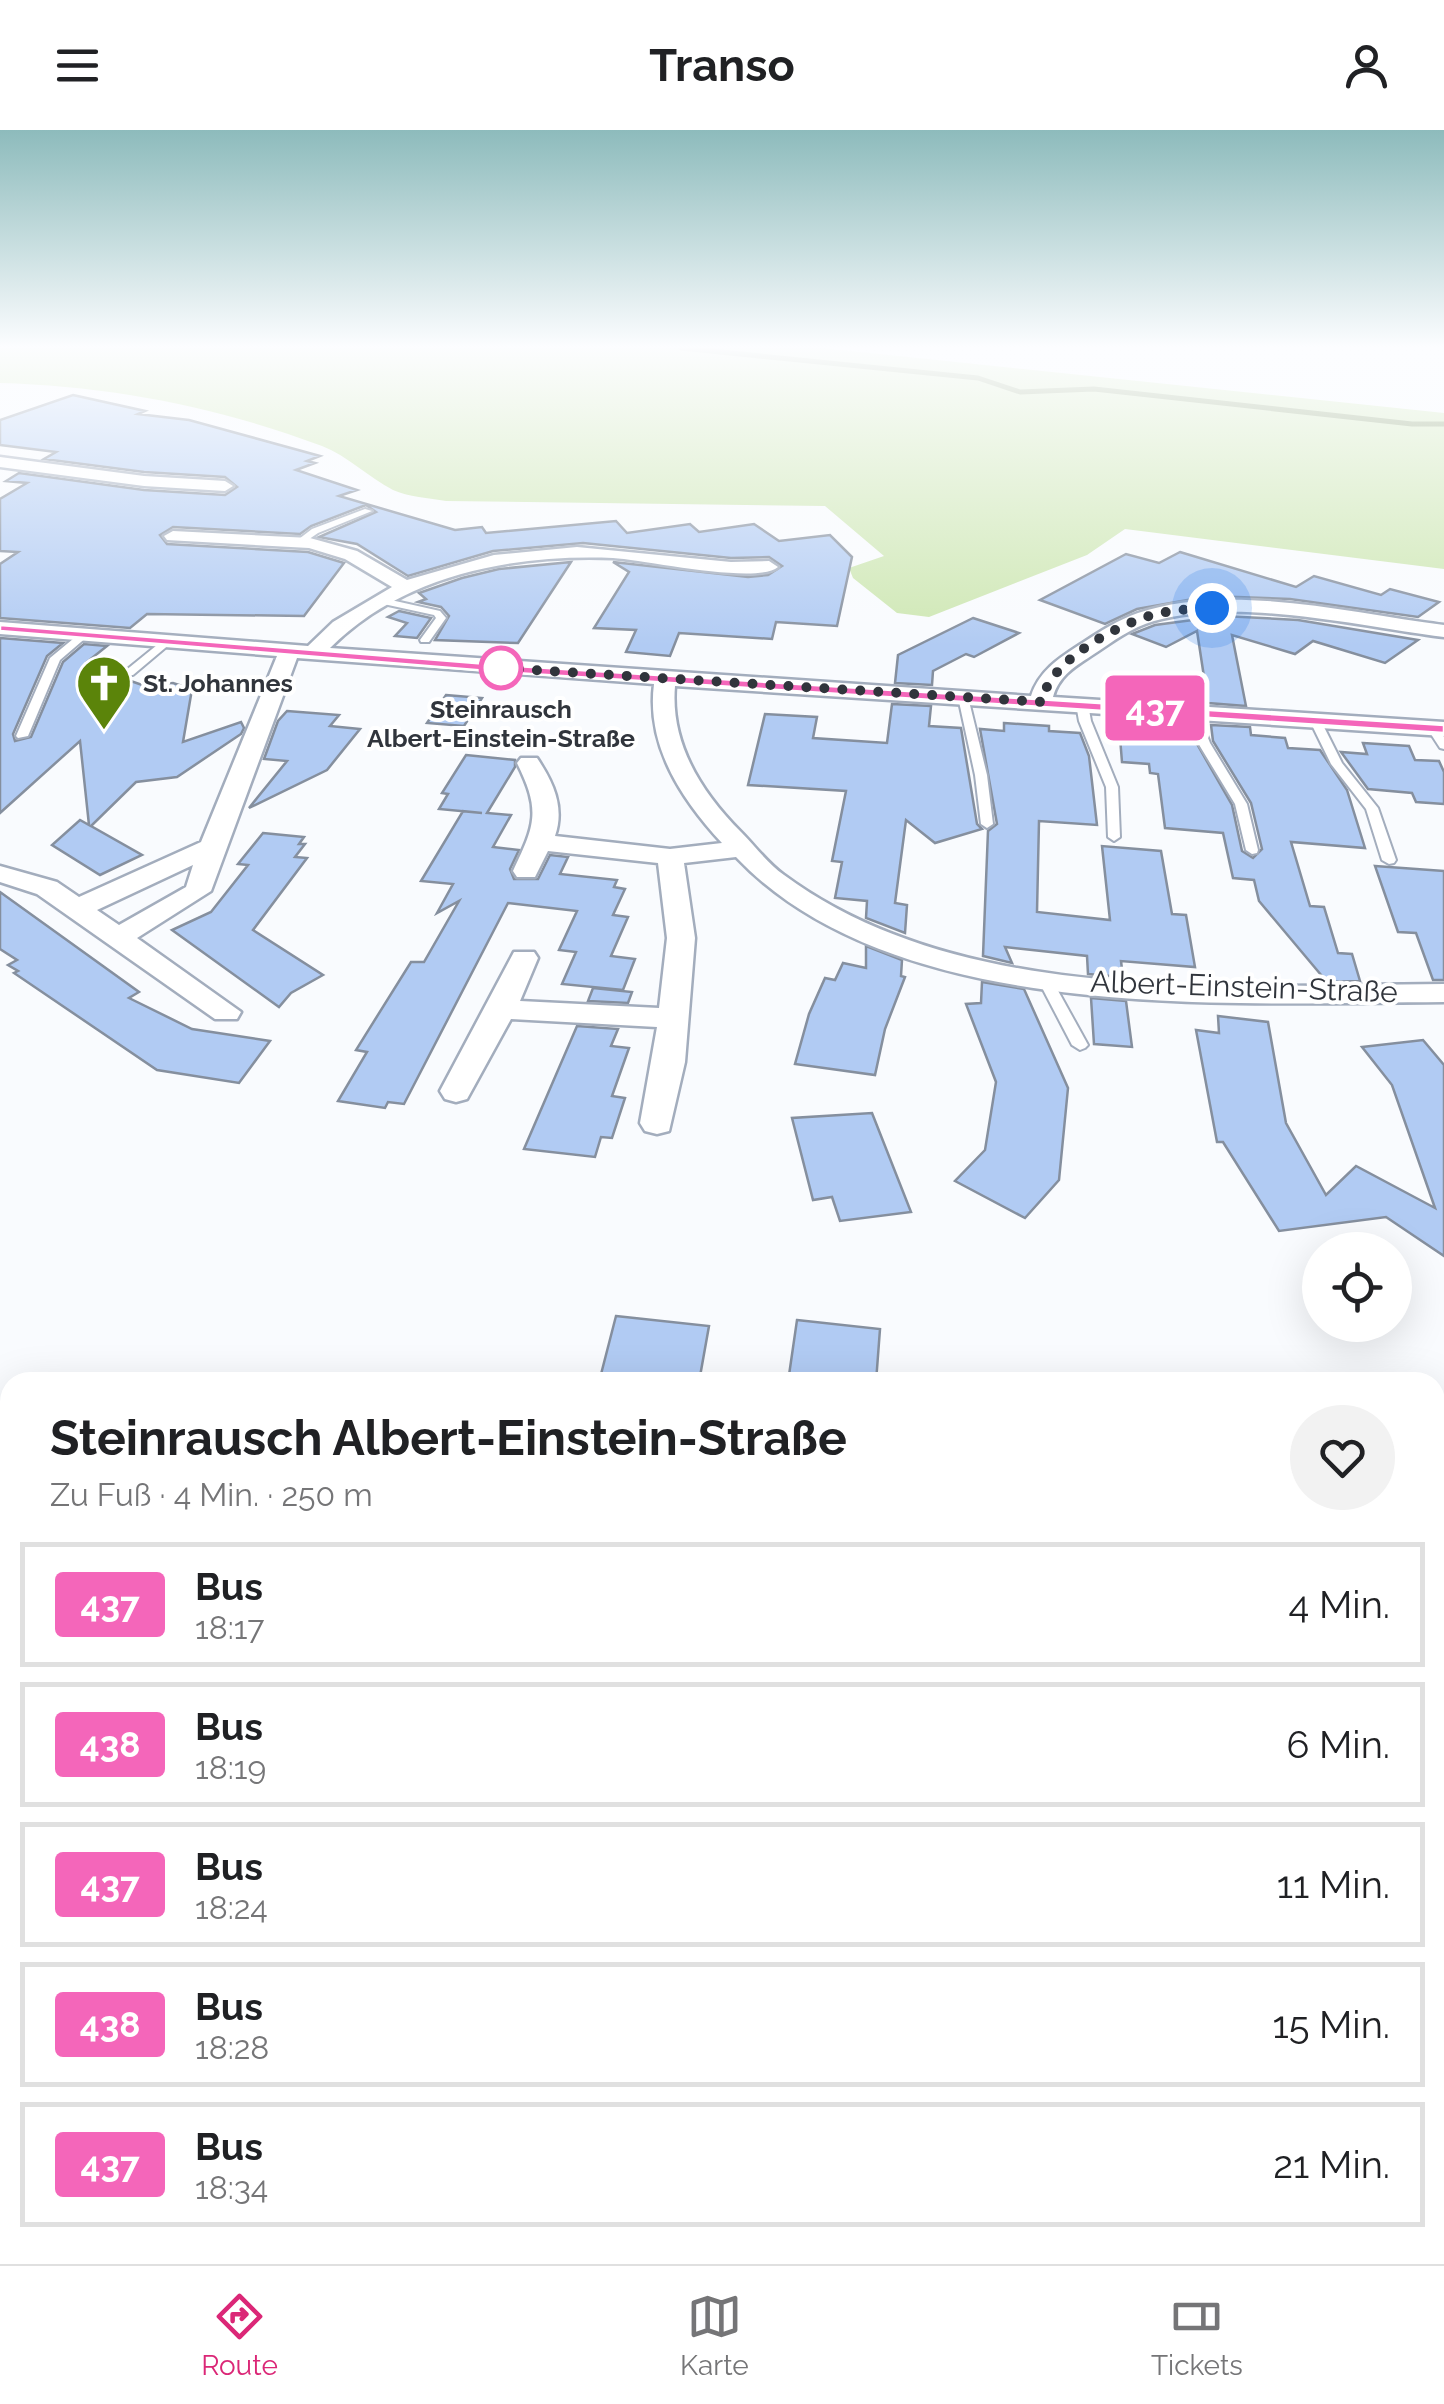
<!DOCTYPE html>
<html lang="de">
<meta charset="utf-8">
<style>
:root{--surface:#fff;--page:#f2f2f2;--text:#202124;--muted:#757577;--line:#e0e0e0;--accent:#db2777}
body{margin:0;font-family:Raleway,sans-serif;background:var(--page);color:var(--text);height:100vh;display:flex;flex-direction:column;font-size:38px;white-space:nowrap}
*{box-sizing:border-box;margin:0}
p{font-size:32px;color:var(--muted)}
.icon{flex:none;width:55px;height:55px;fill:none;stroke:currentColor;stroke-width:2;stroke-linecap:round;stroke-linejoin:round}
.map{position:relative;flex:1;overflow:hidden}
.side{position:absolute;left:0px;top:1242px;width:1445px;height:892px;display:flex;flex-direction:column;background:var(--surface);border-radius:30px 30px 0 0;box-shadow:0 10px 40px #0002}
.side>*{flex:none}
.badge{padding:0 20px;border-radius:8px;font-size:35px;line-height:65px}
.tools{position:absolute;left:1302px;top:1102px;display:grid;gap:20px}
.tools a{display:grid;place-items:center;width:110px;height:110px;border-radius:50%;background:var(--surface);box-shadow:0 10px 40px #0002;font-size:50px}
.you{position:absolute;width:50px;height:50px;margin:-25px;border:8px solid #fff;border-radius:50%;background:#1a73e8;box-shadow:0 0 0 15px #1a73e833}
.map>.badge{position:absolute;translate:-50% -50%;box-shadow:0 0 0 5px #fff}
.round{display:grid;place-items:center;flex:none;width:105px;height:105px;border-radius:52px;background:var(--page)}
.overview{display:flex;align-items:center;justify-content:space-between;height:170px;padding:0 50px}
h1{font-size:48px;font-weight:700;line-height:75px}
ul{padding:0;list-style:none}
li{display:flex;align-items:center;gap:30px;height:125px;margin:0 20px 15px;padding:0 30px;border:5px solid var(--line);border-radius:0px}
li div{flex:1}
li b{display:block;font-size:38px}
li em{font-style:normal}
li .badge{min-width:110px;font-weight:700;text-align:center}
header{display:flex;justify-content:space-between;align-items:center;height:130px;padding:0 50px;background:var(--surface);font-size:45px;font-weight:700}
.dock{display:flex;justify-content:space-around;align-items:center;height:140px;border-top:2px solid var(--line);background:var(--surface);font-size:28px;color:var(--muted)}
.dock a{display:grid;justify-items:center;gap:5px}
.dock .selected{color:var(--accent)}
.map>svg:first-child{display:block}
</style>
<header><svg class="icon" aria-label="menu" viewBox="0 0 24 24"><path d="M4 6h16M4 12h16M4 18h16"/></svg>Transo<svg class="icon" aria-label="person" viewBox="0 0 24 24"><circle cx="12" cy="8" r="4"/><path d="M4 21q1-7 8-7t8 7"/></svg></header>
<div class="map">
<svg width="1444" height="2134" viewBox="0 0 1444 2134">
<rect width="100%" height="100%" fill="#f9fbfe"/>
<path fill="#cee7b3" d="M0 218H822L1444 283V439L1125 399 1087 425 929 487 897 483 853 448 849 438 884 426 825 376 446 371C429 368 408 367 393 360 368 347 348 326 322 316 218 277 111 256 0 253Z"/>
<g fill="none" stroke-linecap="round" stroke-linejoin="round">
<polyline stroke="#829a68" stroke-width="5" points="681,218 978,248 1020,262 1094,259 1412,294 1444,294"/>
</g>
<g fill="#b1cbf3" stroke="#858f9e" stroke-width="2.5">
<polygon points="73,265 145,281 138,284 189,290 320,326 307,331 315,333 296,340 357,360 339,366 455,400 482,397 486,403 616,391 627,403 690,394 699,402 754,394 779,411 830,405 852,427 837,496 776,492 772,509 679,503 670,526 626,522 636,500 594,498 629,442 613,432 748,447 768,445 782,436 769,427 731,428 583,413 493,421 408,446 357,414 319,407 376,382 366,375 311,396 300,404 173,397 160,405 167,414 308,422 344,433 304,486 147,484 130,498 0,488 0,434 18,422 0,421 0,369 27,353 6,351 19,343 144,360 225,365 237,357 225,347 144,342 44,329 56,322 0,315 0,290"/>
<polygon points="1180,422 1296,457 1314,446 1381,465 1390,459 1439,472 1418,487 1290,469 1210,466 1137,479 1105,494 1040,470 1126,424 1159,433"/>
<polygon points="571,432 518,513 435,510 449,486 441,477 418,472 426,469 419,463 462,448 499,439"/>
<polygon points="399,481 431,488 417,508 395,506 407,493 388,487"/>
<polygon points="1223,486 1298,490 1418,510 1385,533 1313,511 1295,524 1232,505 1246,576 1208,573 1197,501 1166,517 1132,504 1155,495"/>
<polygon points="973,488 1019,503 974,527 966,524 933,541 932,555 895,553 898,525"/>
<polygon points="0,508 63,513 47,526 13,604 15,611 31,607 63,532 84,514 107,516 87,532 125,549 145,556 173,553 192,559 183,612 241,592 244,598 241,604 177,647 136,652 91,696 142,725 100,745 52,715 80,690 89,695 80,611 0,683"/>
<polygon points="446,565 482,568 464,596 427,593"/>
<polygon points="892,574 931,576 929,596 961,598 977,694 982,699 935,713 906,690 895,773 907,775 905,803 866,788 867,771 835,768 842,732 832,731 846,661 748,655 765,584 817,587 813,608 887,613"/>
<polygon points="287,581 339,585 330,596 360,599 327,640 249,678 287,631 264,629 278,591"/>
<polygon points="1004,593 1049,596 1049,601 1080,603 1089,626 1097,695 1039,691 1037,782 1110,790 1102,716 1161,721 1172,784 1186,785 1195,837 1121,831 1123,847 1088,844 1087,826 1005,817 1012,833 983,826 988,701 997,694 980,599 1004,601"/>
<polygon points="1119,595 1189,600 1232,675 1242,721 1253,728 1262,719 1251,673 1213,611 1211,595 1250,597 1251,605 1285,608 1288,618 1320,620 1347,660 1365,718 1291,712 1310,776 1324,777 1338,823 1352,824 1360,851 1327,852 1259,771 1254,750 1233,748 1223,703 1165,698 1158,644 1150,643 1149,634 1122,632"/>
<polygon points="1363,613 1409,616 1415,630 1439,631 1444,642 1444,674 1416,672 1412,663 1368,659 1341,622 1367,624"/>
<polygon points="466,625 515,630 515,637 487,683 511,685 493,717 519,720 510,739 514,749 538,749 550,725 568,727 560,744 617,750 614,757 625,759 613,785 628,787 611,826 635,829 623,860 562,854 576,822 559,820 577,781 508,773 404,974 388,972 385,978 338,971 367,922 356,920 411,832 424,832 459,771 437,783 453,754 421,751 463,681 482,683 439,679 448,664 442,663"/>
<polygon points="263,703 304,707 299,714 305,714 295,727 307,728 253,800 323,845 291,863 279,877 172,800 211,782 248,735 238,734"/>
<polygon points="1375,736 1444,741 1444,850 1433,850 1416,803 1398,802"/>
<polygon points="0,762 139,862 129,868 192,899 270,911 239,953 157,940 14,843 18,841 8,835 17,830 0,819"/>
<polygon points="866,816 902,830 901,846 905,847 885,899 875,945 795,934 809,884 825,848 835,850 843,833 866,838"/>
<polygon points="982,852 1024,859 1068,958 1059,1050 1025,1088 955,1051 985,1020 996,952 966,874 981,873"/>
<polygon points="593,858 632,862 628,873 588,871"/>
<polygon points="1091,868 1126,871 1132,917 1094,914"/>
<polygon points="1218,886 1268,892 1286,993 1326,1065 1356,1036 1435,1078 1392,955 1362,917 1423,910 1444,935 1444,1126 1386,1087 1279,1101 1223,1012 1217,1012 1196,900 1219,903"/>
<polygon points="577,896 618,899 611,916 629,918 612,966 625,968 612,1008 601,1007 595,1027 524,1019"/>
<polygon points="872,983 911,1082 840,1091 832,1067 813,1070 792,988"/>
<polygon points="616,1186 709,1196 699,1252 599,1252"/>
<polygon points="797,1190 880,1199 876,1252 788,1252"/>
</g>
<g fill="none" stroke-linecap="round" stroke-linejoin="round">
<g stroke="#a3adbd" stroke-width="4">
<g id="service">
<polygon points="365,379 372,381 318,403 302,414 295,412 312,399"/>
<polygon points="382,468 440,481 446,488 429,512 421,512 420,510 436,488 434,485 379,473 379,469"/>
<polygon points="79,504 88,506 60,530 28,606 18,608 16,606 50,528"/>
<polygon points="162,511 171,513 133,545 125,545 125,541"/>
<polygon points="963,564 968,567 987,645 993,694 987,698 981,694 975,645 958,567"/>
<polygon points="1082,571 1088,574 1091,591 1118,657 1120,707 1114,711 1108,707 1106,657 1079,591 1076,574"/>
<polygon points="1191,577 1197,580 1210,613 1247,674 1258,720 1257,723 1252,724 1246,720 1235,674 1198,613 1185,580"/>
<polygon points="1311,587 1319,587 1342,633 1378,678 1396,730 1394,733 1389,734 1382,730 1366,679 1331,634 1309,589"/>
<polygon points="1429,596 1439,598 1444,607 1444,619 1440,618 1427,598"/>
<polygon points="1044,844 1051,848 1088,915 1085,918 1080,920 1072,915 1037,848"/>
<polygon points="10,1968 10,2012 0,2016 0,1972"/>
</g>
</g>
<g stroke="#a3adbd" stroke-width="5">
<g id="minor">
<polygon points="0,327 144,346 225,351 233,356 225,361 144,356 0,337"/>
<path d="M173 401 310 408 357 421 407 450 494 425 577 417 731 432 769 431 778 437C757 455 646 430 613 428 512 424 403 445 330 518L1031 566C1040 539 1061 527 1084 512 1101 501 1118 490 1138 483 1228 452 1351 483 1444 495V507C1356 496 1240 467 1154 491 1132 497 1112 512 1094 524 1076 536 1059 545 1053 567L1444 592V606L675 556C670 614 702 663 741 702 755 716 768 734 784 745 962 877 1233 855 1444 854V872C1230 873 895 895 736 727L684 733 695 808 685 932 669 1001 657 1004 645 1001 640 993 657 897 511 889 467 969 456 972 445 969 440 961 514 822H534L538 828 520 871 659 878 667 808 658 733 548 721 535 747H517L513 741C535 695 541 681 517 633L521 628H537C553 652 565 677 555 706L670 719 722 713C682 670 646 616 654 554L297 528 211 761 137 808 241 882 237 889H215L37 764 0 752V736L57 752 79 767 201 712 277 526 0 504V492L308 516 333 492 392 457 345 429 309 418 167 410 164 406ZM193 735 186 757 119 795 97 780Z"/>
<polygon points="1435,1746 1444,1749 1444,1803 1435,1800"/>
<polygon points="152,2125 217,2125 214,2134 149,2134"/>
</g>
</g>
<use href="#service" fill="#fff" fill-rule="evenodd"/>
<use href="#minor" fill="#fff" fill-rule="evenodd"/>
</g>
<linearGradient id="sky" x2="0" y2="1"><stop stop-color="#8dbbbc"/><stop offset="0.42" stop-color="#fcfdff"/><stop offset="1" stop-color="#fcfdff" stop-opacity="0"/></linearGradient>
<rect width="1444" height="516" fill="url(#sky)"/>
<polygon fill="#f466ba" stroke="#fff" stroke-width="2.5" points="0,495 500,535 1444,595 1444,603 500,542 0,501"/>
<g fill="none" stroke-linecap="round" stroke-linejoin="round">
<path stroke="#31353c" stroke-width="10" stroke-dasharray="0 18" d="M501 538 1042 572C1047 533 1113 497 1149 486 1169 480 1191 479 1212 478"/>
</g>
<defs>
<g id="church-pin" transform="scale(2.875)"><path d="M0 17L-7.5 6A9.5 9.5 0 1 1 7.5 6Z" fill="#5b840a" stroke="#fff"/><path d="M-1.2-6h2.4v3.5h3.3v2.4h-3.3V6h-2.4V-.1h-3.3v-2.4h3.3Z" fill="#fff"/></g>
</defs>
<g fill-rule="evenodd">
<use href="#church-pin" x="104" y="553"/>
</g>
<circle fill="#fff" stroke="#f466ba" stroke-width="5" cx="501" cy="538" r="20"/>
<g text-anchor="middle" stroke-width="8" stroke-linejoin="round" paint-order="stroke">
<g font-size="25" font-weight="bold" fill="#31353c" stroke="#fff" text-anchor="start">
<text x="143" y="562">St. Johannes</text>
</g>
<g font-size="25" font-weight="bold" fill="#31353c" stroke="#fff">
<text x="501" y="588">Steinrausch<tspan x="501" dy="29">Albert-Einstein-Straße</tspan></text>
</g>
<g font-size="30" fill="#31353c" stroke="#fff">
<text transform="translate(1244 857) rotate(2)" y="10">Albert-Einstein-Straße</text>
</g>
</g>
</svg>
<div class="tools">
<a><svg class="icon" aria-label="locate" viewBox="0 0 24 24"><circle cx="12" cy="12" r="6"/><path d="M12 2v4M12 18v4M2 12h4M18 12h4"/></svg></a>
</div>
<div class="you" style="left:1212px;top:478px"></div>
<b class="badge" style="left:1155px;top:578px;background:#f466ba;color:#fff">437</b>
<section class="side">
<div class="overview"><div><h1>Steinrausch Albert-Einstein-Straße</h1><p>Zu Fuß · 4 Min. · 250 m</p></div><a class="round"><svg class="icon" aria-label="heart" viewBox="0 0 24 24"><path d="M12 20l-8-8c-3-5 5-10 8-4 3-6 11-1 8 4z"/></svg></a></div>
<ul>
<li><span class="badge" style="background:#f466ba;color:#fff">437</span><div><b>Bus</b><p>18:17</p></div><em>4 Min.</em></li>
<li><span class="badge" style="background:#f466ba;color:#fff">438</span><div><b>Bus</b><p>18:19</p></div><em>6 Min.</em></li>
<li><span class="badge" style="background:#f466ba;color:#fff">437</span><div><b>Bus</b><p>18:24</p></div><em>11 Min.</em></li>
<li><span class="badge" style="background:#f466ba;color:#fff">438</span><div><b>Bus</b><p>18:28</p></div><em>15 Min.</em></li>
<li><span class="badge" style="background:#f466ba;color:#fff">437</span><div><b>Bus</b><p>18:34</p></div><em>21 Min.</em></li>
</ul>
</section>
</div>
<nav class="dock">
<a class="selected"><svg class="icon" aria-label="directions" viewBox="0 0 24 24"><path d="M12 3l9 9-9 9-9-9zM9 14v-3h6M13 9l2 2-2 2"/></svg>Route</a>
<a><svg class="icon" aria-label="map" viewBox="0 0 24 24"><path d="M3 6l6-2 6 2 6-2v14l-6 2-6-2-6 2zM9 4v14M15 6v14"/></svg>Karte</a>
<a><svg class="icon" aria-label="tickets" viewBox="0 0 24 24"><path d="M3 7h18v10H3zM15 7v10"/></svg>Tickets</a>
</nav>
